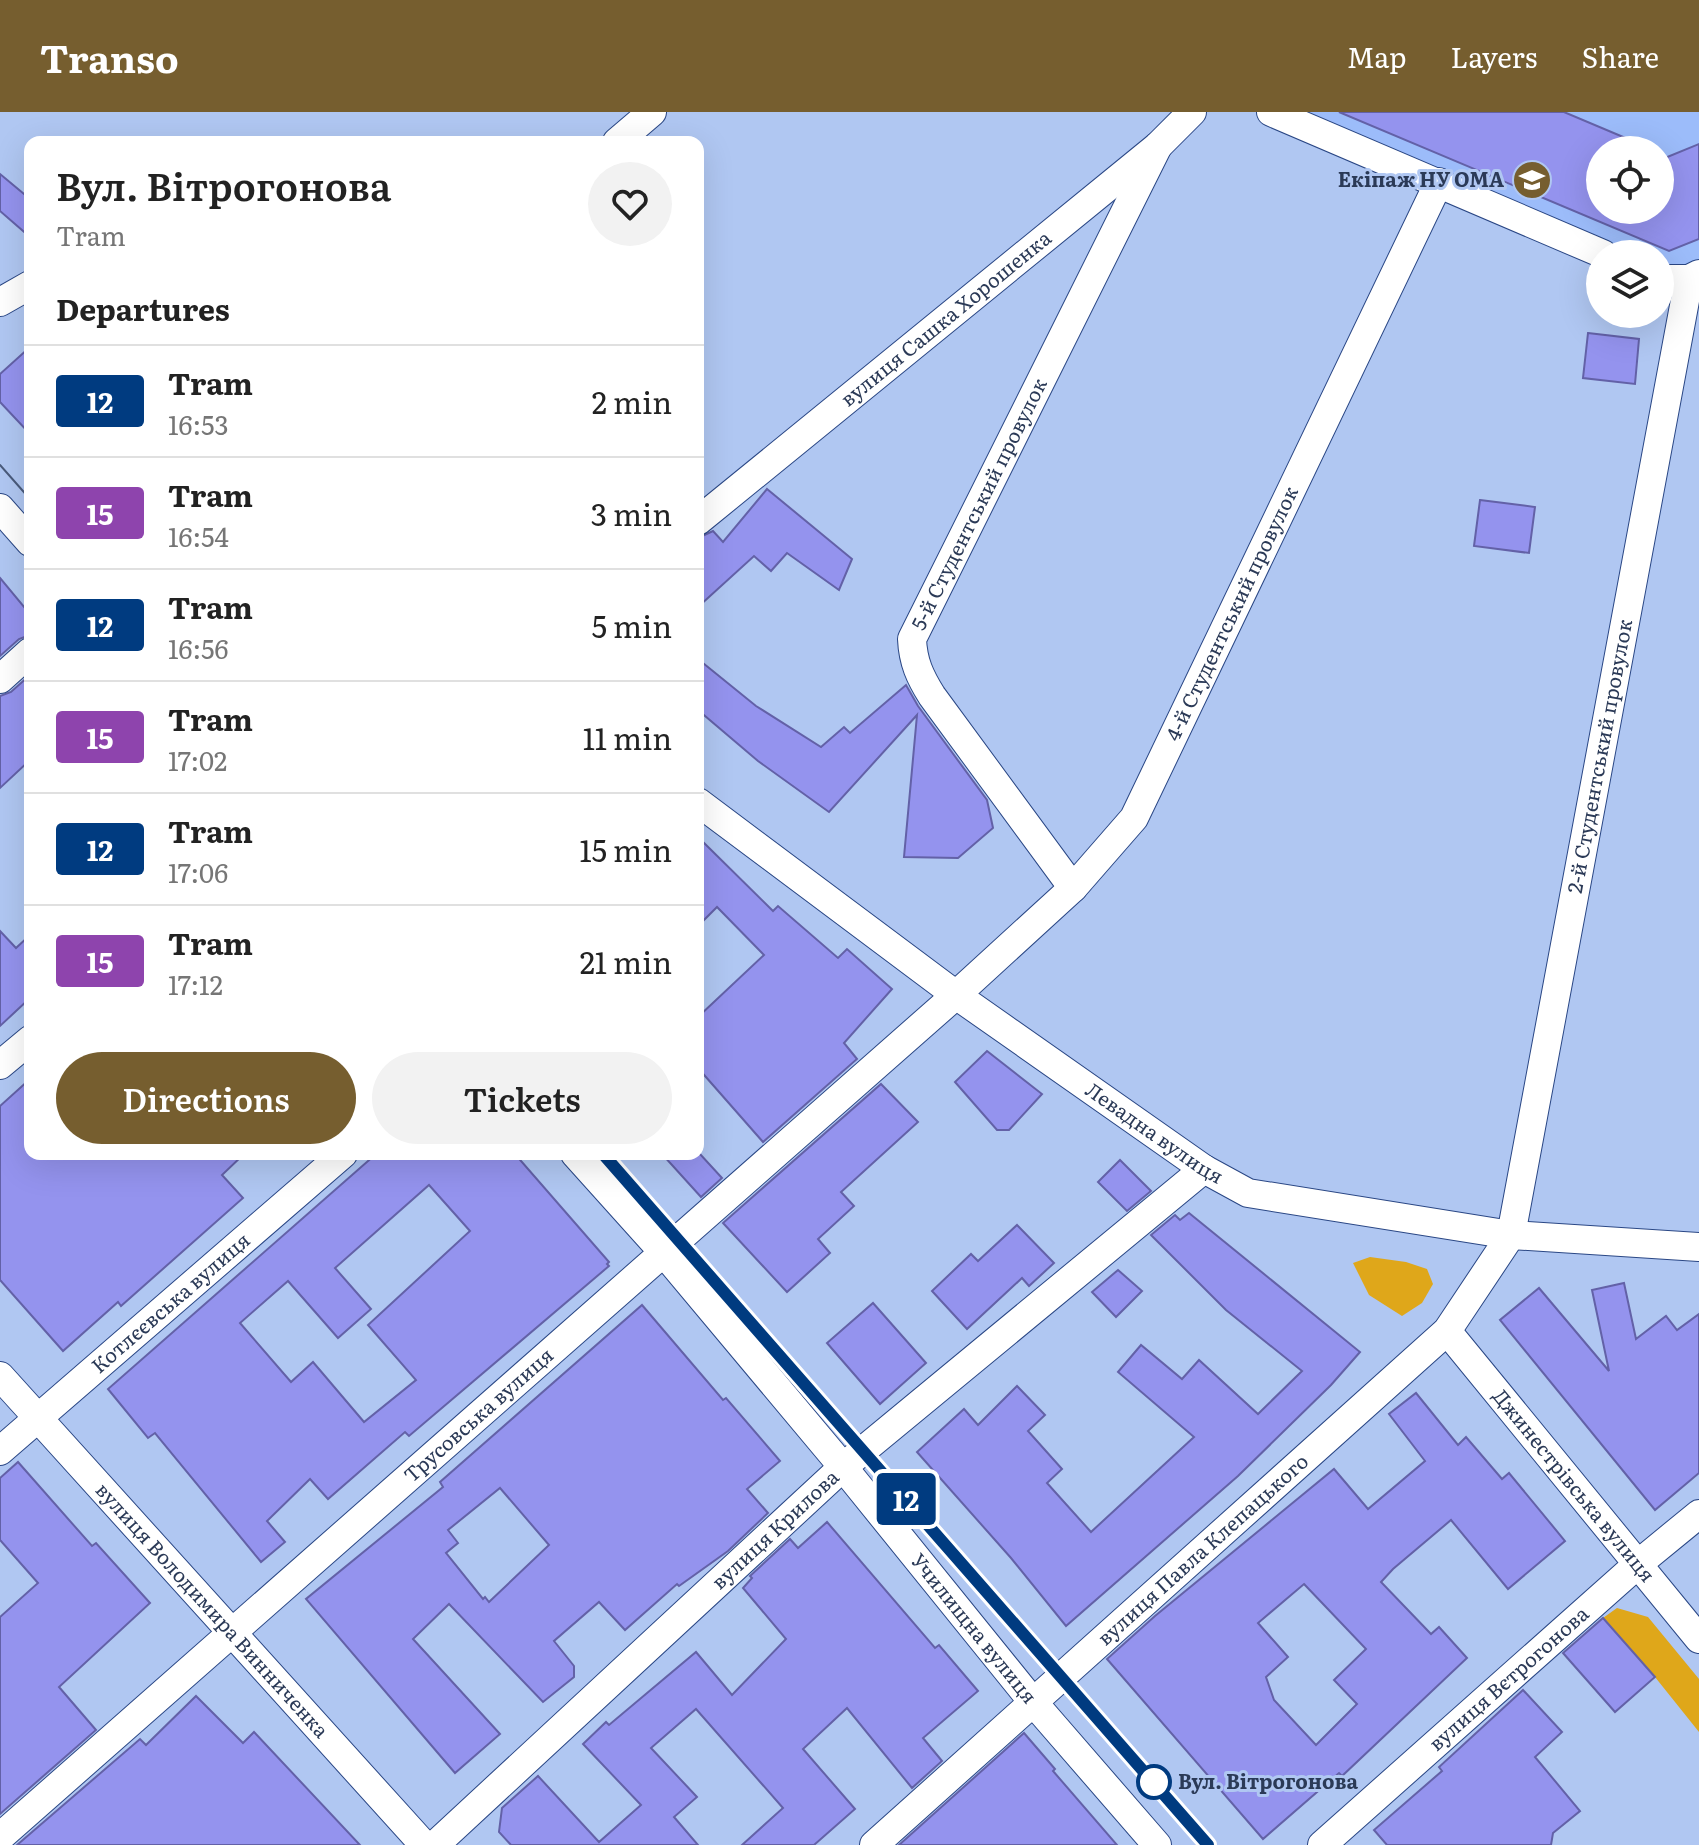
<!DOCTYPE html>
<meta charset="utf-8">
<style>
:root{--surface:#fff;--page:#f2f2f2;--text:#222;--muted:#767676;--line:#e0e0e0;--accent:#765e2f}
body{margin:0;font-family:Literata,serif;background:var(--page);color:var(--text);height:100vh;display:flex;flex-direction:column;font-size:30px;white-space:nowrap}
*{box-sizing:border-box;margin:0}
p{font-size:26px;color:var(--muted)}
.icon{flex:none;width:44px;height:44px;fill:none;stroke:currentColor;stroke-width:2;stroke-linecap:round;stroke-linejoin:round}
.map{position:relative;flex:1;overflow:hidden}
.sheet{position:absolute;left:24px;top:24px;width:680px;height:1024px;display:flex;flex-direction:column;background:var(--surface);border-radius:16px;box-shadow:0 8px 32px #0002}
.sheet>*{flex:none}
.badge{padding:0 16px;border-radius:6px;font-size:28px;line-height:52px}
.buttons{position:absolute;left:1586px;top:24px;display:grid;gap:16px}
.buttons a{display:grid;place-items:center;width:88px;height:88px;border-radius:50%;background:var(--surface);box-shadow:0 8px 32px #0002;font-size:40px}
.map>.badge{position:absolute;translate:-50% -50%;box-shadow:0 0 0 4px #fff}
h2{padding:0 32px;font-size:30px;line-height:72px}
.round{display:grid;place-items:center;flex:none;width:84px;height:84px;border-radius:42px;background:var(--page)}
.summary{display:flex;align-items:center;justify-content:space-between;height:136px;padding:0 32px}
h1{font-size:38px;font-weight:600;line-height:60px}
.cta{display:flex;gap:16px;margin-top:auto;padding:16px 32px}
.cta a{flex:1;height:92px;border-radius:48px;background:var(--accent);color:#fff;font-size:32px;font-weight:600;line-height:92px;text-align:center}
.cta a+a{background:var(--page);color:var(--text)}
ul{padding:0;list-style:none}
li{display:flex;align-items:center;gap:24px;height:112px;padding:0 32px;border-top:2px solid var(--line)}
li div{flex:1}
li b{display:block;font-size:30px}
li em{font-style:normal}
li .badge{min-width:88px;font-weight:700;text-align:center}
header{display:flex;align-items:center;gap:48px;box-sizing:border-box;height:112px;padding:0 40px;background:var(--accent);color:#fff}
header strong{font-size:38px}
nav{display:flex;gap:44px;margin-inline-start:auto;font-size:28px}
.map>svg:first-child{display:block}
</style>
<header>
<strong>Transo</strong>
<nav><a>Map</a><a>Layers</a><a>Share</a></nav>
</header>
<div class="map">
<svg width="1699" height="1733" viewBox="0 0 1699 1733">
<rect width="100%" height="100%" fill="#b0c7f2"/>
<path fill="#9cbcfa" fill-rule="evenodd" d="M1308 0H1699V150L1687 155 1663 154 1660 153V142H1635ZM1600 38H1660V98H1600Z"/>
<g fill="#dfa71a">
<polygon points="1370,1145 1406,1150 1427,1157 1433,1172 1422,1191 1402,1204 1369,1183 1353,1151"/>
<polygon points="1617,1496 1648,1505 1699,1567 1699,1620 1655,1565 1603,1506"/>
</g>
<g fill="#9493ee" stroke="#6361a7" stroke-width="2" fill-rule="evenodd">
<polygon points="1339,0 1564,0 1654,38 1600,38 1600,98 1660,98 1660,48 1699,32 1699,127 1669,139"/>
<polygon points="0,62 30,87 30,125 0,99"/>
<polygon points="1588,221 1639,227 1635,272 1583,266"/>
<polygon points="30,235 30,322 0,290 0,262"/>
<polygon points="767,377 852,447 839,478 787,441 771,459 754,444 698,495 698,426 713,419 723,430"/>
<polygon points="1480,388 1535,395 1529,441 1474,434"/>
<polygon points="0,466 30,502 30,523 19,527 0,544"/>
<polygon points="698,547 756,594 821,635 844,615 850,621 906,573 918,594 987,688 993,716 958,746 904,745 917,603 829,700 758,649 698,598"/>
<polygon points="30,563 30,648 0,676 0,584 11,580"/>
<polygon points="698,725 773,799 778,794 838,846 847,837 892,877 844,931 857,947 763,1030 698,956 698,905 764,843 717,795 698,814"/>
<polygon points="0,819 16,836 30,823 30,886 0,914"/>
<polygon points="987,939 1042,982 1009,1018 997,1018 955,970"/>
<polygon points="30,967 30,1042 244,1042 222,1063 243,1086 121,1194 118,1190 63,1239 0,1168 0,994"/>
<polygon points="881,972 918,1010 841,1080 854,1094 818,1127 830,1141 787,1180 723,1111"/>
<path d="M376 1042H515L609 1150 607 1152 609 1154 409 1324 405 1320 328 1387 310 1367 267 1409 285 1430 261 1450 155 1321 148 1326 108 1277ZM429 1073 470 1119 368 1213 416 1268 364 1310 313 1250 291 1270 240 1211 288 1169 338 1226 371 1197 335 1156Z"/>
<polygon points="662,1042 700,1042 722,1066 701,1085"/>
<polygon points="1120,1048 1151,1079 1127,1099 1098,1070"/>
<polygon points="1189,1101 1360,1240 1331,1273 1238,1364 1066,1514 1011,1446 917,1340 964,1297 978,1313 1017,1274 1045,1303 1028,1319 1062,1357 1047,1371 1091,1420 1194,1325 1118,1260 1141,1233 1182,1267 1199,1248 1258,1302 1302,1259 1226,1198 1151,1123 1175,1103 1180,1108"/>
<polygon points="1017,1113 1054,1151 1029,1174 1022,1166 967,1217 932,1179 971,1142 978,1149"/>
<polygon points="1118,1158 1142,1179 1116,1205 1092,1180"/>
<polygon points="1624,1171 1636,1227 1666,1204 1677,1218 1699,1202 1699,1361 1655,1398 1500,1208 1539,1176 1609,1259 1592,1178"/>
<polygon points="873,1191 926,1251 880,1292 827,1231"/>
<path d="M642 1193 723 1288 726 1286 780 1349 747 1377 768 1401 728 1439 679 1474 677 1472 625 1518 599 1490 554 1529 574 1554V1565L543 1590 449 1492 413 1527 500 1622 455 1661 306 1487 443 1375 440 1370ZM500 1376 549 1433 489 1490 485 1485 483 1487 446 1441 458 1431 448 1418Z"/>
<path d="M1416 1281 1458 1333 1466 1325 1502 1367 1509 1361 1565 1429 1508 1477 1451 1408 1393 1457 1381 1470 1431 1522 1439 1515 1467 1546 1342 1664 1339 1661 1263 1727 1107 1547 1155 1504 1334 1357 1368 1397 1425 1349 1389 1302ZM1304 1472 1366 1537 1334 1568 1357 1592 1316 1633 1274 1588 1266 1565 1288 1545 1258 1511Z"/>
<polygon points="18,1350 92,1434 96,1431 150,1491 59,1575 96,1618 0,1702 0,1505 38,1471 0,1428 0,1366"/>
<polygon points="827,1410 935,1536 939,1533 978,1579 923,1626 942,1649 912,1676 847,1596 803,1637 855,1697 814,1733 742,1733 783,1696 696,1597 651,1636 697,1685 674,1705 698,1733 511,1733 499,1720 502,1696 538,1664 599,1730 641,1693 583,1632 606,1610 609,1613 696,1540 732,1583 786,1527 743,1476 752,1466 750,1464 790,1427 798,1436"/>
<polygon points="1603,1506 1655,1565 1615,1600 1563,1541"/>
<polygon points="1523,1578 1562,1620 1535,1645 1580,1699 1553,1721 1551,1733 1387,1733 1374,1718 1442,1659 1439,1655"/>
<polygon points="196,1584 243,1631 254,1620 360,1733 17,1733 140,1627 146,1633"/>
<polygon points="1024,1621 1055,1657 1053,1659 1117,1733 899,1733"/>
</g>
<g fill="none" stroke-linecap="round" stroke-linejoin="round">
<g stroke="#2a4785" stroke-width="30">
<g id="street">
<polyline points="1271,0 1603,142"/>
<polyline points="617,30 652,0"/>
<polyline points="1660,167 1689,167 1699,162"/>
<polyline points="0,190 30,173"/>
<polyline points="0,396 30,430"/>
<path id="s1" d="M698 409 1158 34 1192 0"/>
<polyline points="0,567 30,540"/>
<path id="s2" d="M698 690 956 883 1204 1057 1248 1081 1511 1123 1699 1135"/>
<path id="s3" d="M1073 776 932 584C920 565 913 550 912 527L1158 34"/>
<polyline points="0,953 30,928"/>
<path id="s4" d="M575 1042 664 1141 843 1355 1033 1590 1157 1733"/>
<path id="s5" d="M1447 1219 1699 1527"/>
<path id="s6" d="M0 1264 424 1733"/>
<path id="s7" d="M0 1339 343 1042"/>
<path id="s8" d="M0 1725 956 883 1073 776 1134 706 1439 70"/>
<path id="s9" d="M435 1733 843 1355 1204 1057"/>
<path id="s10" d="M874 1733 1447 1219 1511 1123 1689 167"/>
<path id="s11" d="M1322 1733 1638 1452 1699 1402"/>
</g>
</g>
<use href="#street" stroke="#fff" stroke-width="28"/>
<g stroke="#4a5b7c" stroke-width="2">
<polyline points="0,353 30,387"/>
<polyline points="603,1042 1208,1733"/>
</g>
</g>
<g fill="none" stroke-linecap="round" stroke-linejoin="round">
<g stroke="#fff" stroke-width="18">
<polyline id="line" points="603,1042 1208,1733"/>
</g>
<use href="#line" stroke="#003b80" stroke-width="12"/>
</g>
<defs>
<g id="university-disc" transform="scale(2)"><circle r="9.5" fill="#765e2f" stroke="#b0c7f2"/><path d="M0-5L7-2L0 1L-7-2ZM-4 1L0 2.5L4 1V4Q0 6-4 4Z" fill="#fff"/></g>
</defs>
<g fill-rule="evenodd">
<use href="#university-disc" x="1532" y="68"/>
</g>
<circle fill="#fff" stroke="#003b80" stroke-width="4" cx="1154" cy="1670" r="16"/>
<g text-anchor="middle" stroke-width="6" stroke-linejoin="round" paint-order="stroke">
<g font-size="20" font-weight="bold" fill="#2b3a57" stroke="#b0c7f2" text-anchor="end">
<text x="1504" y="75">Екіпаж НУ ОМА</text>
</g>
<g font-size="20" fill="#2b3a57" stroke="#b0c7f2">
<text dy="7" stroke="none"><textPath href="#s1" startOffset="320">вулиця Сашка Хорошенка</textPath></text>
<text dy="7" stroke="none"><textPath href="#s3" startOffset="450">5-й Студентський провулок</textPath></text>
<text dy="7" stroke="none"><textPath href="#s8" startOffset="1752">4-й Студентський провулок</textPath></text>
<text dy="7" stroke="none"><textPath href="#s10" startOffset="1372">2-й Студентський провулок</textPath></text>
<text dy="7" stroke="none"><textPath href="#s2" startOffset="564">Левадна вулиця</textPath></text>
<text dy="7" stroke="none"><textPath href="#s7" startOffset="226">Котлєєвська вулиця</textPath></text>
<text dy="7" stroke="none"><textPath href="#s8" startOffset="638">Трусовська вулиця</textPath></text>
<text dy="7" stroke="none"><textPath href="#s5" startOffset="200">Джинестрівська вулиця</textPath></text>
<text dy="7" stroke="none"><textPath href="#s9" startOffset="464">вулиця Крилова</textPath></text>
<text dy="7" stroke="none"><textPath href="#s10" startOffset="442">вулиця Павла Клепацького</textPath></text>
<text dy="7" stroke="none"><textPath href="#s6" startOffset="316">вулиця Володимира Винниченка</textPath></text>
<text dy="7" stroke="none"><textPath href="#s4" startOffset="620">Училищна вулиця</textPath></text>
<text dy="7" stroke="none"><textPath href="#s11" startOffset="250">вулиця Вєтрогонова</textPath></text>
</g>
<g font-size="20" font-weight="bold" fill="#2b3a57" stroke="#b0c7f2" text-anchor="start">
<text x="1178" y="1677">Вул. Вітрогонова</text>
</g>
</g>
</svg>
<div class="buttons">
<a><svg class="icon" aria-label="locate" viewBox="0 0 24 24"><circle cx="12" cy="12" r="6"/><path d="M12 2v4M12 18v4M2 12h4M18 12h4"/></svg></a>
<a><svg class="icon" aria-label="layers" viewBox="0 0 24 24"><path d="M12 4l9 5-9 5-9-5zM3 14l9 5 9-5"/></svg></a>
</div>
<b class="badge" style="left:906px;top:1387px;background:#003b80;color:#fff">12</b>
<section class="sheet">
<div class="summary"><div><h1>Вул. Вітрогонова</h1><p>Tram</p></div><a class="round"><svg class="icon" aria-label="heart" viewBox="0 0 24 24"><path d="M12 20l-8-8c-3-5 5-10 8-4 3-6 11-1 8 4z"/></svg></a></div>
<h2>Departures</h2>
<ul>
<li><span class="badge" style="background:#003b80;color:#fff">12</span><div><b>Tram</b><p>16:53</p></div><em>2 min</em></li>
<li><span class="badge" style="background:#8e44ad;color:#fff">15</span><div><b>Tram</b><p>16:54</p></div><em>3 min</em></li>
<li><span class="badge" style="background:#003b80;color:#fff">12</span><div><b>Tram</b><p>16:56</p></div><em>5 min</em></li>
<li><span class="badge" style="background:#8e44ad;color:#fff">15</span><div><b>Tram</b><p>17:02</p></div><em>11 min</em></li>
<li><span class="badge" style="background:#003b80;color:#fff">12</span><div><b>Tram</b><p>17:06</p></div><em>15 min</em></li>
<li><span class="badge" style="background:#8e44ad;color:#fff">15</span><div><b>Tram</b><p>17:12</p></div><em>21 min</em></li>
</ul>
<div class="cta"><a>Directions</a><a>Tickets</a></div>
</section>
</div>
